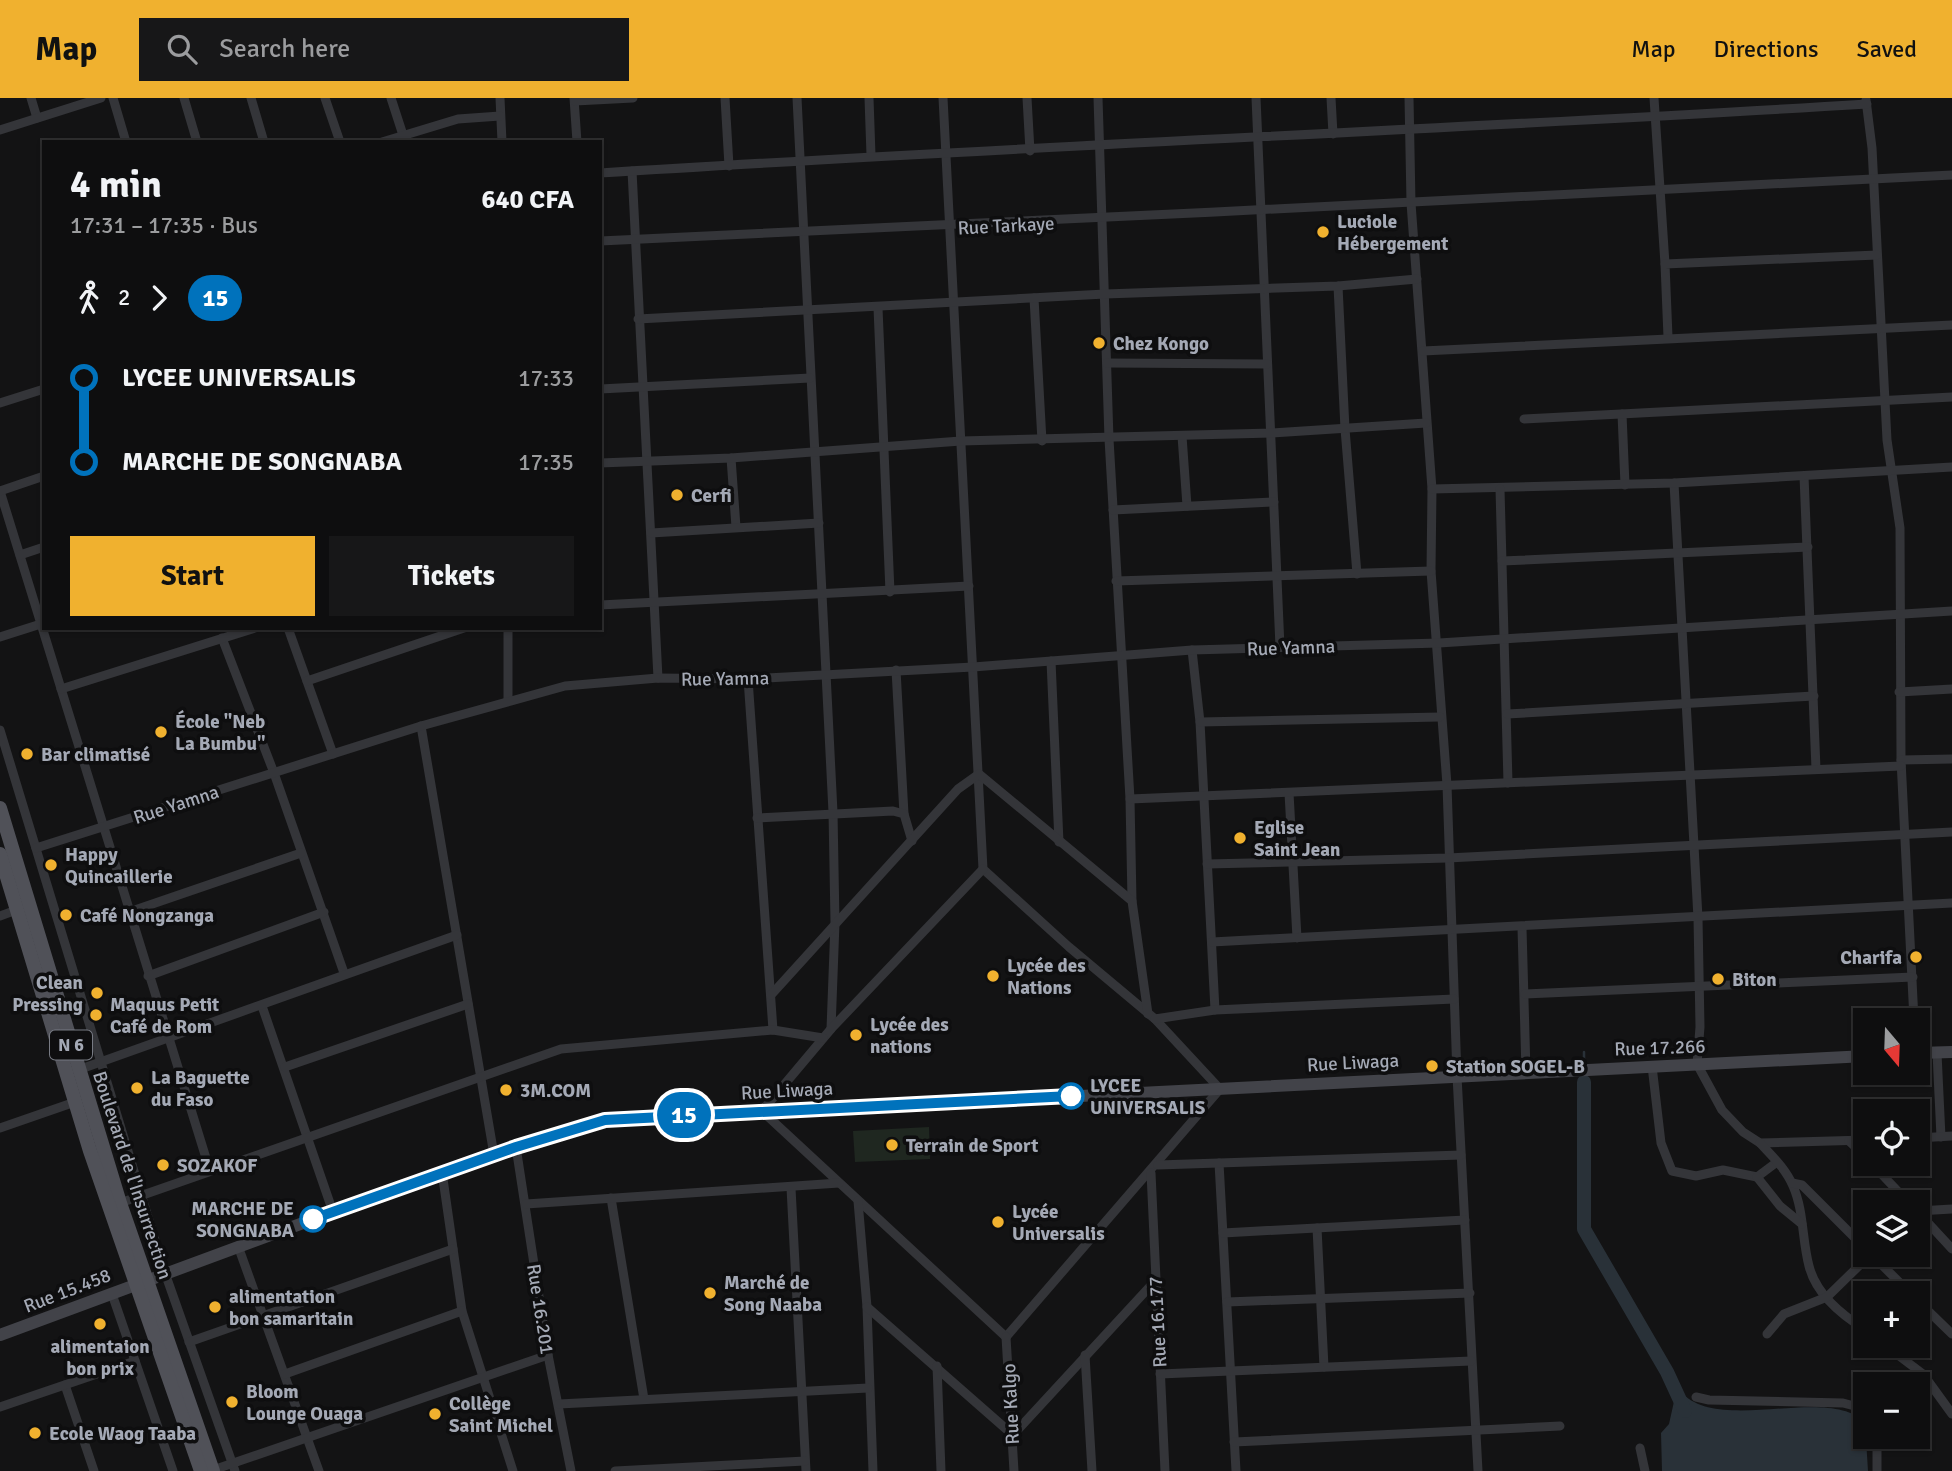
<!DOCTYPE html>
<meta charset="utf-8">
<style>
:root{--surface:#0e0e0f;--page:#171718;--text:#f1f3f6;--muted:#9b9c9e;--line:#2e2e2f;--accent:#f0b12f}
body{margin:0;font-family:Signika,sans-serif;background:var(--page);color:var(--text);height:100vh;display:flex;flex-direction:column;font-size:26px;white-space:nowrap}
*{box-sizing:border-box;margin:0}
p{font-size:23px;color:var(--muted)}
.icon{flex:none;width:38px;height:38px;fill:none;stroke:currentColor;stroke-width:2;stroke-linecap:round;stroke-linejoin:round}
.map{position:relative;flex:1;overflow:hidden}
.panel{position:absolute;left:42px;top:42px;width:560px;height:490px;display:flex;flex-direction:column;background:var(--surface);border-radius:0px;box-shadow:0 2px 5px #0004,0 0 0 2px var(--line)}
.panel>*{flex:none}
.badge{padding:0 14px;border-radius:23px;font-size:24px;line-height:46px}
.needle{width:46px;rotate:161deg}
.controls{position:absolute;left:1853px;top:910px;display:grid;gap:14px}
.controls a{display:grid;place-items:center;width:77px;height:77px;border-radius:0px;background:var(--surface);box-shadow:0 2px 5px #0004,0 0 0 2px var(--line);font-size:35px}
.map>.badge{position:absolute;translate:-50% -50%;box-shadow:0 0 0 4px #fff}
.legs{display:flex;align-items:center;gap:10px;height:77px;padding:0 28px;font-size:23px}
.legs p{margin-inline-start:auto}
.head{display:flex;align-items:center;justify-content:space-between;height:119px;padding:0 28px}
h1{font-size:38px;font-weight:700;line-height:52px}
.primary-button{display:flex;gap:14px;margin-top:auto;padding:14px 28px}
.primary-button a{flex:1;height:80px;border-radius:0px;background:var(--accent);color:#111;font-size:28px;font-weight:700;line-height:80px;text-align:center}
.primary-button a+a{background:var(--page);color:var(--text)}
ul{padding:0 28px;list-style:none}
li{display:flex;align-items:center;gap:24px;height:84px;font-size:26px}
li i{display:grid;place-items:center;width:10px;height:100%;margin:0 9px;background:currentColor}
li i::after{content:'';width:18px;height:18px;margin:-9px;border:5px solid;border-radius:50%;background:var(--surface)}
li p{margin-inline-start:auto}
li:first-child i{background:linear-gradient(#0000 50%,currentColor 0)}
li:last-child i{background:linear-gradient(currentColor 50%,#0000 0)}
header{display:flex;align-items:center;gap:42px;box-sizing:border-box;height:98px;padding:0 35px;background:var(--accent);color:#111}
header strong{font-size:33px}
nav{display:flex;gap:38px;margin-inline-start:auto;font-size:24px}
.search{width:490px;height:63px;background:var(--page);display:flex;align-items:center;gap:18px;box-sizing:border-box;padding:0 24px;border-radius:0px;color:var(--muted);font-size:26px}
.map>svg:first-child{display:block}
</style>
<header>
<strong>Map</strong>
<div class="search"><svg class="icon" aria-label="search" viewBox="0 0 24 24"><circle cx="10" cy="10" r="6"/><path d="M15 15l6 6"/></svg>Search here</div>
<nav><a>Map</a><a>Directions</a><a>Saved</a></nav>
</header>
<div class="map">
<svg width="1952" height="1373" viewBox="0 0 1952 1373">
<rect width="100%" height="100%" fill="#131314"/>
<polygon fill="#1f2720" points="929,1029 930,1061 855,1064 853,1033"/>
<path fill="#293138" d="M1683 1296C1722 1335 1831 1287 1865 1325L1868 1373H1662L1661 1335 1669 1326 1675 1299Z"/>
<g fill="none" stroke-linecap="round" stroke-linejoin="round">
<polyline stroke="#293138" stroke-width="2.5" points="1584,954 1584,964"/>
<polyline stroke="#293138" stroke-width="14" points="1584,984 1584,1131 1667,1274 1685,1313"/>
<g stroke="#343539" stroke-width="9">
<polyline points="31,0 37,20"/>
<polyline points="113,0 126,44"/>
<polyline points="184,0 197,44"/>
<polyline points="251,0 264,44"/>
<polyline points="325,0 340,44"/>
<polyline points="391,0 403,37"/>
<polyline points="500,0 502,44"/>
<polyline points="574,0 577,44"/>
<polyline points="725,0 729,68"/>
<polyline points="797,0 833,714 835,825 831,931"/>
<polyline points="869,0 871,57"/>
<polyline points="943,0 983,771 1069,849 1155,921 1220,991 1006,1239"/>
<polyline points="1027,0 1030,53"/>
<polyline points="1098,0 1109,341 1130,701 1132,803"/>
<polyline points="1256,0 1280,549"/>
<polyline points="1331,0 1333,36"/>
<polyline points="1409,0 1411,105 1432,391 1431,473 1447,687 1457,978 1478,1373"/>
<polyline points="1654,0 1665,166"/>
<polyline points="1866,2 1872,50 1887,342 1900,430 1901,662 1914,922"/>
<polyline points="575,3 633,0"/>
<polyline points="0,32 101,0"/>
<polyline points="382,44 458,21 500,18"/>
<polyline points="632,73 658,580"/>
<path d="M600 75C1022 48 1445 32 1867 6"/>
<path d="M600 143C1051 125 1501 97 1952 77"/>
<polyline points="1338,188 1345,331 1357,476"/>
<polyline points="1034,200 1042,343"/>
<polyline points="878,210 890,494"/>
<polyline points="638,221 1105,196 1338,188 1417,181"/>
<polyline points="1668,239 1665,166 1877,157"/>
<polyline points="1423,253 1952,227"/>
<polyline points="1107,265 1267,266"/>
<polyline points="600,291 810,280"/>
<polyline points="0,305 44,291"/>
<polyline points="1622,316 1625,387"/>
<polyline points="1524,321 1952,299"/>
<polyline points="1182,338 1187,408"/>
<polyline points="731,360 736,429"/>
<polyline points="600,365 731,360 961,343 1272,335 1426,325"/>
<polyline points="1804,378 1816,671"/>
<polyline points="1674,385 1698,820 1700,929 1697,966 1722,1012 1743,1034 1760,1045 1866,1042"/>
<polyline points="1432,391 1674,385 1952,369"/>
<polyline points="1500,391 1508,685"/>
<polyline points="0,393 210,1073"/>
<polyline points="0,393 44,378"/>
<polyline points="1113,412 1274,404"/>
<polyline points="651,435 819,425"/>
<polyline points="20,457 44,449"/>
<polyline points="1502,463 1808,449"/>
<polyline points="1116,483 1431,473"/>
<polyline points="600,507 969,488"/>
<polyline points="288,530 333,656"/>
<polyline points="508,530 508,603"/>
<polyline points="0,539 44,525"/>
<polyline points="222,540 274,675 344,875"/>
<polyline points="1192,552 1200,624 1215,912"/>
<polyline points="1051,563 1059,744"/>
<polyline points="896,572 904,716"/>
<polyline points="748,581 773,932"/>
<polyline points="307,583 464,530"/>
<polyline points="61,591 255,530"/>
<polyline points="1899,594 1952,591"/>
<polyline points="1507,616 1814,598"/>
<polyline points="1200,624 1440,619"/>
<polyline points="421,628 494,1057"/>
<polyline points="0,632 165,1175 235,1373"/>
<polyline points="1901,662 1952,661"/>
<polyline points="1289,695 1297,840"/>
<polyline points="1130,701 1901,668"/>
<polyline points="757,720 893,713 904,716 912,743"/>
<polyline points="36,750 421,628 565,588 658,580 748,581 973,569 1192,552 1439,545 1952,513"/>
<polyline points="1207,766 1448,760 1952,734"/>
<polyline points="983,771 831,931 762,1013 1006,1239"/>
<polyline points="129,814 301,755"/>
<polyline points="0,818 19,811"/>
<polyline points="1522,830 1526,974"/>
<polyline points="1212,844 1952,805"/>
<polyline points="148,878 324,814"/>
<polyline points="1525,896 1913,879"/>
<polyline points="771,897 958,691 979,676 1132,803 1148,916"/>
<polyline points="262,908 333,1114"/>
<polyline points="1155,921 1215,912 1454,901"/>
<polyline points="1937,955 1941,1039"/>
<polyline points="1652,968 1661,1045 1672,1073 1696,1078 1723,1072 1757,1079 1777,1064"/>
<polyline points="285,969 468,906"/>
<polyline points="78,972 457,837"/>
<polyline points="0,1030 75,1004"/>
<polyline points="1918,1040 1952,1038"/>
<polyline points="1849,1043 1866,1059"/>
<path d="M1760 1045C1772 1058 1786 1071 1793 1088 1804 1113 1802 1142 1809 1168 1816 1196 1843 1218 1866 1232"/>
<polyline points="516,1049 548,1257 571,1373"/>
<polyline points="1219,1065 1236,1373"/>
<polyline points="1872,1066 1908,1104"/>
<polyline points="1158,1067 1461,1057"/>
<polyline points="442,1074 462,1213 513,1373"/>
<polyline points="1151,1075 1165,1373"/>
<polyline points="1757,1079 1780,1108 1802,1126"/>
<polyline points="1792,1085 1802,1087 1866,1151"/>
<polyline points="791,1090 806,1373"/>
<polyline points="611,1100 644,1301"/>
<polyline points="858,1103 867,1209 873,1373"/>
<polyline points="120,1105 561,951 773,932 823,940"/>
<polyline points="526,1106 839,1085"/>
<polyline points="1918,1113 1952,1111"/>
<polyline points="1918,1114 1952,1151"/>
<polyline points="1317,1130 1324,1269"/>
<polyline points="1223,1135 1465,1122"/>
<polyline points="238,1148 319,1373"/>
<polyline points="1872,1157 1910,1195"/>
<polyline points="112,1196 173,1373"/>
<polyline points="1918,1203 1952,1236"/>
<polyline points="1227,1204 1470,1195"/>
<polyline points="867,1209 1013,1337 1155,1183"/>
<polyline points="1767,1236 1784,1216 1827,1199 1870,1157"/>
<polyline points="1006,1239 1014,1373"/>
<polyline points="189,1244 453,1151"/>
<polyline points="1886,1248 1923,1276 1952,1316"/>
<polyline points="1085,1257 1092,1373"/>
<polyline points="937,1268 941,1373"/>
<polyline points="285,1276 462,1213"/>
<polyline points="1160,1276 1471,1263"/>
<polyline points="65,1287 94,1373"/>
<polyline points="1696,1299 1709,1302 1843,1305 1866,1311"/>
<polyline points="559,1306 868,1290"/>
<polyline points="0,1309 135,1263"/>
<polyline points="1234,1344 1560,1328"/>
<polyline points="1640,1350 1645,1373"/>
<polyline points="213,1372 548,1257"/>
<polyline points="615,1373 805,1363"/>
<polyline points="1877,1373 1877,1339"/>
</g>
<g stroke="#424349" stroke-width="12">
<polyline points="1918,955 1952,954"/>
<polyline points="0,1237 387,1094 516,1049 605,1022 1866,958"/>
</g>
<g stroke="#505158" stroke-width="14">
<polyline points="0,710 120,1105 213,1373"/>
<polyline points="0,756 90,1053 201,1373"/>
</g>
</g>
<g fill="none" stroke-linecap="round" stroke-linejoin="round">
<g stroke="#fff" stroke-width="16">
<polyline id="line-1" points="313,1121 516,1049 605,1022 1071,998"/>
</g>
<use href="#line-1" stroke="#0072bc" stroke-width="10"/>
</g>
<g fill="#f0b12f" stroke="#0e0e0f" stroke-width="2.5">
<circle cx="1323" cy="134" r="7"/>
<circle cx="1099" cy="245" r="7"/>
<circle cx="677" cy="397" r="7"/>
<circle cx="161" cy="634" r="7"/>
<circle cx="27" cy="656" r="7"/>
<circle cx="1240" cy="740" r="7"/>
<circle cx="51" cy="767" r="7"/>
<circle cx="66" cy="817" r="7"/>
<circle cx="1916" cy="859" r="7"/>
<circle cx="993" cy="878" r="7"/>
<circle cx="1718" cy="881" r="7"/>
<circle cx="97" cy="895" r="7"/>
<circle cx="96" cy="917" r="7"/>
<circle cx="856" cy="937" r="7"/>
<circle cx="1432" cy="968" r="7"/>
<circle cx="137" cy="990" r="7"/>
<circle cx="506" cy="992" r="7"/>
<circle cx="892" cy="1047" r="7"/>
<circle cx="163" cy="1067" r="7"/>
<circle cx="998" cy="1124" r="7"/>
<circle cx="710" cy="1195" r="7"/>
<circle cx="215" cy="1209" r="7"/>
<circle cx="100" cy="1226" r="7"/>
<circle cx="232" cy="1304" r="7"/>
<circle cx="435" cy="1316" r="7"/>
<circle cx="35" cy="1335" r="7"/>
</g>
<g fill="#fff" stroke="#0072bc" stroke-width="3.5">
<circle cx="1071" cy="998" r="12"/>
<circle cx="313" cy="1121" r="12"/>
</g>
<g text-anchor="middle" stroke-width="7" stroke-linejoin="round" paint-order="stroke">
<rect fill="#0e0e0f" stroke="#777a83" stroke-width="2" x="50" y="932.5" width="42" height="29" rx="5"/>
<g font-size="18" font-weight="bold" fill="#a4a9b5">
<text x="71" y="953">N 6</text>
</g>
<g font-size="19" font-weight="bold" fill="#a4a9b5" stroke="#0e0e0f" text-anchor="start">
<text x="1337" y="130">Luciole<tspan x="1337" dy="22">Hébergement</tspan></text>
<text x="1113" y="252">Chez Kongo</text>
<text x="691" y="404">Cerfi</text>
<text x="175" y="630">École "Neb<tspan x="175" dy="22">La Bumbu"</tspan></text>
<text x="41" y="663">Bar climatisé</text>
<text x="1254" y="736">Eglise<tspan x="1254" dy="22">Saint Jean</tspan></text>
<text x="65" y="763">Happy<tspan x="65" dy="22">Quincaillerie</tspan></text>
<text x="80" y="824">Café Nongzanga</text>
<text x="1902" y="866" text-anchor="end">Charifa</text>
<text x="1007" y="874">Lycée des<tspan x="1007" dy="22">Nations</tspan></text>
<text x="1732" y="888">Biton</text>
<text x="83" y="891" text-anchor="end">Clean<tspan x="83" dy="22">Pressing</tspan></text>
<text x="110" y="913">Maquus Petit<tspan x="110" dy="22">Café de Rom</tspan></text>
<text x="870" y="933">Lycée des<tspan x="870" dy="22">nations</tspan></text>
<text x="1446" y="975">Station SOGEL-B</text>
<text x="151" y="986">La Baguette<tspan x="151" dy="22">du Faso</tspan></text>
<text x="520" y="999">3M.COM</text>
<text x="906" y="1054">Terrain de Sport</text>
<text x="177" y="1074">SOZAKOF</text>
<text x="1012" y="1120">Lycée<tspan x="1012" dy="22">Universalis</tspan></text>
<text x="724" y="1191">Marché de<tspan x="724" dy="22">Song Naaba</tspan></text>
<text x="229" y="1205">alimentation<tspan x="229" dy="22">bon samaritain</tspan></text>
<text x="100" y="1255" text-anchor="middle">alimentaion<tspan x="100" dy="22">bon prix</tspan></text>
<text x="246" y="1300">Bloom<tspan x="246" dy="22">Lounge Ouaga</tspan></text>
<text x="449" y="1312">Collège<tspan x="449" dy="22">Saint Michel</tspan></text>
<text x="49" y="1342">Ecole Waog Taaba</text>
</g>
<g font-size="19" fill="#a4a9b5" stroke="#0e0e0f">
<text transform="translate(1006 127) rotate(-3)" y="7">Rue Tarkaye</text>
<text transform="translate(1291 549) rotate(-2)" y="7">Rue Yamna</text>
<text transform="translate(725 580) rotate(-1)" y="7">Rue Yamna</text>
<text transform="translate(176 706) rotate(-18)" y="7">Rue Yamna</text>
<text transform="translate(1660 949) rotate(-2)" y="7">Rue 17.266</text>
<text transform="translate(1353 964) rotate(-3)" y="7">Rue Liwaga</text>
<text transform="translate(787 992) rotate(-3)" y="7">Rue Liwaga</text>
<text transform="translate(133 1077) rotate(72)" y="7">Boulevard de l'Insurrection</text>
<text transform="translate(67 1192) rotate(-21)" y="7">Rue 15.458</text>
<text transform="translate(541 1211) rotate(81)" y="7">Rue 16.201</text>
<text transform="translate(1157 1224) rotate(-93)" y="7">Rue 16.177</text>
<text transform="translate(1010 1306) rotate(-93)" y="7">Rue Kalgo</text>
</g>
<g font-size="19" font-weight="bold" fill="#a4a9b5" stroke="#0e0e0f" text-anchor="start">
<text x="1090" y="994">LYCEE<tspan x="1090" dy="22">UNIVERSALIS</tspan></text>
<text x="294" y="1117" text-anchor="end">MARCHE DE<tspan x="294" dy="22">SONGNABA</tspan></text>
</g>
</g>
</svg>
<div class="controls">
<a><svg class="needle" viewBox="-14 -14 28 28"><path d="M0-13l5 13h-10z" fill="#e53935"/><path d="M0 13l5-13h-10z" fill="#9b9c9e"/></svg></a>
<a><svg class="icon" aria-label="locate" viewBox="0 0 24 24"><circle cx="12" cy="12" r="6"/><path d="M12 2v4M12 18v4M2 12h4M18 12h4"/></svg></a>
<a><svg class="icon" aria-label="layers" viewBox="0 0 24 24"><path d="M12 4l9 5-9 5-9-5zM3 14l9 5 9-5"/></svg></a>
<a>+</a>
<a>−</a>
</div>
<b class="badge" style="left:684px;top:1017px;background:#0072bc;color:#fff">15</b>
<section class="panel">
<div class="head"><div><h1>4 min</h1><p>17:31 – 17:35 · Bus</p></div><b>640 CFA</b></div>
<div class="legs"><svg class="icon" aria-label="walk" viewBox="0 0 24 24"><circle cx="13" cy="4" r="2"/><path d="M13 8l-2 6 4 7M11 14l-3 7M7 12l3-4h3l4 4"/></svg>2<svg class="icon" aria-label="forward" viewBox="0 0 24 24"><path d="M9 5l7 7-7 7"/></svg><b class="badge" style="background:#0072bc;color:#fff">15</b></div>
<ul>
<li><i style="color:#0072bc"></i><b>LYCEE UNIVERSALIS</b><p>17:33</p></li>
<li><i style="color:#0072bc"></i><b>MARCHE DE SONGNABA</b><p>17:35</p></li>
</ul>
<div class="primary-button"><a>Start</a><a>Tickets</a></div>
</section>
</div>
